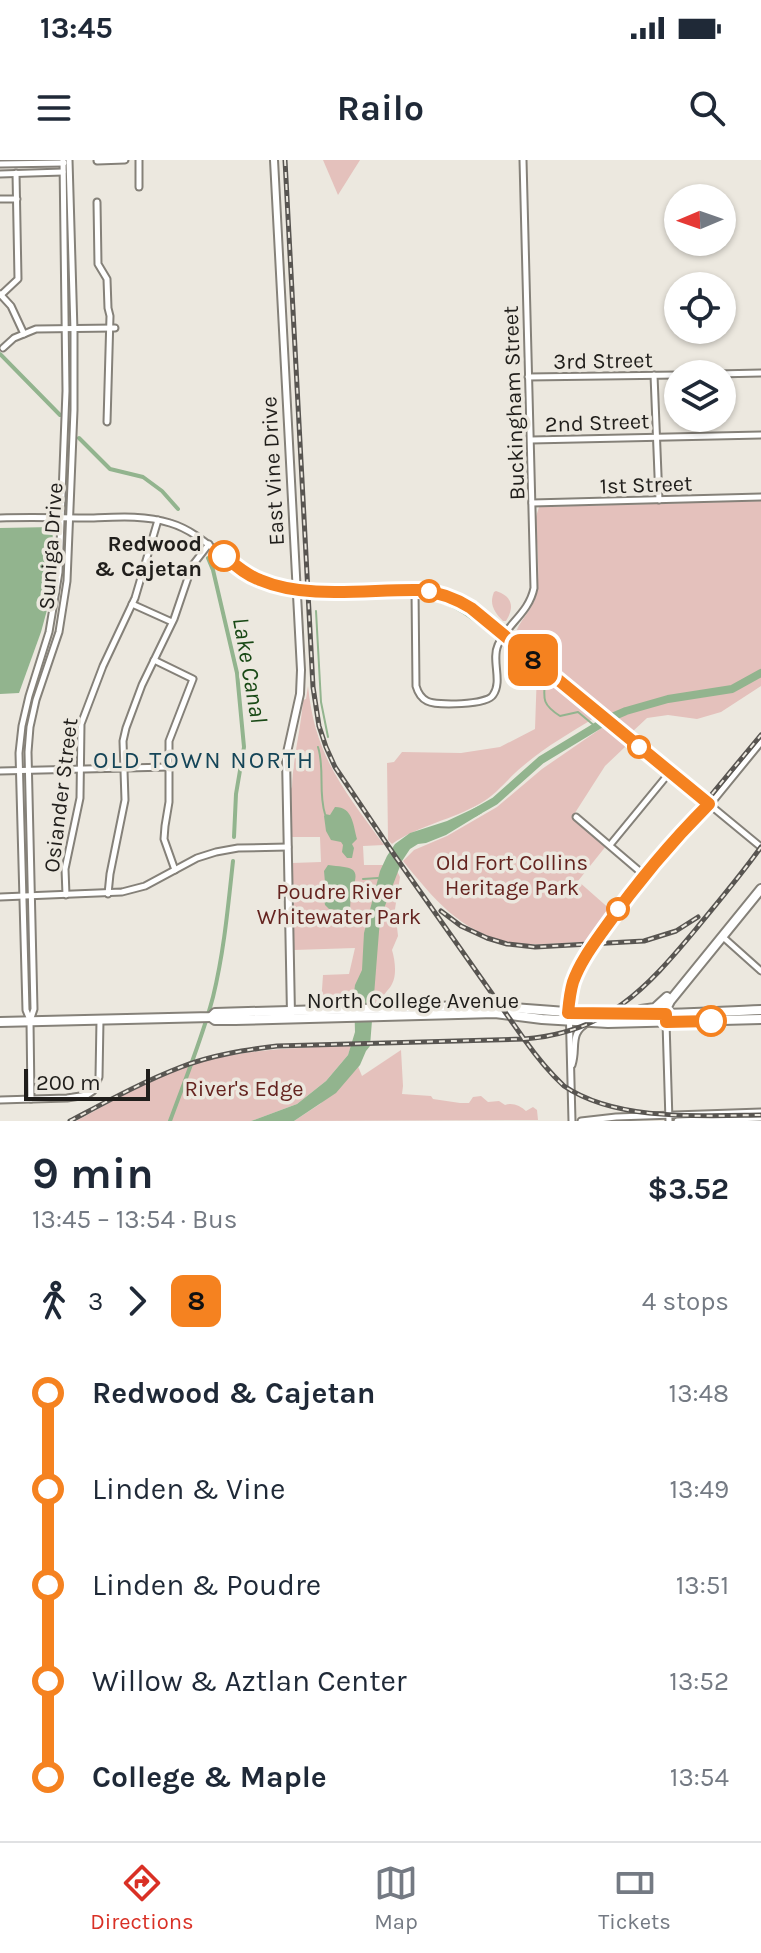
<!DOCTYPE html>
<meta charset="utf-8">
<style>
:root{--surface:#fff;--page:#f2f2f3;--text:#1f2937;--muted:#747a83;--line:#e0e1e3;--accent:#d93025}
body{margin:0;font-family:Karla,sans-serif;background:var(--page);color:var(--text);height:100vh;display:flex;flex-direction:column;font-size:30px;white-space:nowrap}
*{box-sizing:border-box;margin:0}
p{font-size:26px;color:var(--muted)}
.icon{flex:none;width:44px;height:44px;fill:none;stroke:currentColor;stroke-width:2;stroke-linecap:round;stroke-linejoin:round}
.map{position:relative;height:961px;overflow:hidden}
.drawer{display:flex;flex-direction:column;background:var(--surface);flex:1}
.drawer>*{flex:none}
.badge{padding:0 16px;border-radius:12px;font-size:28px;line-height:52px}
.needle{width:52px;rotate:268deg}
.controls{position:absolute;left:664px;top:24px;display:grid;gap:16px}
.controls a{display:grid;place-items:center;width:72px;height:72px;border-radius:50%;background:var(--surface);box-shadow:0 2px 6px #0004;font-size:40px}
.scale{position:absolute;left:24px;bottom:20px;width:126px;box-sizing:border-box;padding-left:8px;border:4px solid #201e1b;border-top:0;font-size:22px;line-height:28px;white-space:nowrap;color:#201e1b;-webkit-text-stroke:6px #ece8df;paint-order:stroke}
.map>.badge{position:absolute;translate:-50% -50%;box-shadow:0 0 0 4px #fff}
.legs{display:flex;align-items:center;gap:12px;height:88px;padding:0 32px;font-size:26px}
.legs p{margin-inline-start:auto}
.headline{display:flex;align-items:center;justify-content:space-between;height:136px;padding:0 32px}
h1{font-size:44px;font-weight:700;line-height:60px}
ul{padding:0 32px;list-style:none}
li{display:flex;align-items:center;gap:28px;height:96px;font-size:30px}
li i{display:grid;place-items:center;width:12px;height:100%;margin:0 10px;background:currentColor}
li i::after{content:'';width:20px;height:20px;margin:-10px;border:6px solid;border-radius:50%;background:var(--surface)}
li p{margin-inline-start:auto}
li:first-child i{background:linear-gradient(#0000 50%,currentColor 0)}
li:last-child i{background:linear-gradient(currentColor 50%,#0000 0)}
.status{display:flex;justify-content:space-between;align-items:center;height:56px;padding:0 40px;background:var(--surface);direction:ltr}
.status svg{height:22px;fill:currentColor}
header{display:flex;justify-content:space-between;align-items:center;height:104px;padding:0 32px;background:var(--surface);font-size:36px;font-weight:700}
.tabs{display:flex;justify-content:space-around;align-items:center;height:112px;border-top:2px solid var(--line);background:var(--surface);font-size:22px;color:var(--muted)}
.tabs a{display:grid;justify-items:center;gap:4px}
.tabs .on{color:var(--accent)}
.map>svg:first-child{display:block}
</style>
<div class="status"><b>13:45</b><svg viewBox="0 0 49 12"><path d="M0 12V9h3v3zM5 12V6h3v6zM10 12V3h3v9zM15 12V0h3v12zM26 1h20v11H26zM47 4h2v5h-2z"/></svg></div>
<header><svg class="icon" aria-label="menu" viewBox="0 0 24 24"><path d="M4 6h16M4 12h16M4 18h16"/></svg>Railo<svg class="icon" aria-label="search" viewBox="0 0 24 24"><circle cx="10" cy="10" r="6"/><path d="M15 15l6 6"/></svg></header>
<div class="map">
<svg width="761" height="961" viewBox="0 0 761 961">
<rect width="100%" height="100%" fill="#ece8df"/>
<g fill="#e4c1bc">
<polygon points="323,0 360,0 338,35"/>
<path d="M761 341V526L721 552 697 559 668 555 647 558 631 573 515 476C518 461 532 451 536 436 541 415 536 380 536 357L539 347Z"/>
<path d="M496 431C512 436 515 447 506 461H503C494 452 489 444 494 432Z"/>
<path d="M537 511 594 558C570 573 545 587 523 606 508 618 497 634 481 643 452 660 419 665 392 684L388 680 387 603 394 602 402 592 461 593 500 587 535 569Z"/>
<path d="M308 526C315 597 344 630 384 685L363 686 364 705H390L396 709 400 717 395 749 398 776 392 790C395 800 397 815 392 824 388 832 383 832 383 842L321 844 323 815 349 814 355 788 294 790 292 703 321 702 320 677H291L292 674 290 630 292 627C293 597 301 569 303 540L306 539Z"/>
<path d="M603 567 624 584 625 587 605 606 573 656 606 686 578 721 612 751 590 782C564 782 535 787 509 782 460 772 433 738 403 701L414 690 447 676 497 647 542 609Z"/>
<path d="M351 886 348 895 326 921 297 944 251 961H76C119 938 163 910 210 899 257 889 303 887 351 886Z"/>
<path d="M401 890 403 926 402 934 431 936 433 939 460 943H469L473 937 481 936 488 942 499 941 505 945C512 942 521 946 526 951L533 947 537 950 538 960 294 961 320 944 357 904 362 916Z"/>
</g>
<g fill="#92b48e">
<polygon points="53,367 51,429 47,450 41,472 19,533 0,534 0,368"/>
<polygon points="479,646 482,653 446,675 426,683 418,684 410,689 402,701 380,759 370,886 366,891 360,905 336,933 294,961 251,961 297,944 326,921 348,895 355,872 354,833 355,825 362,810 364,773 380,711 387,696 395,684 410,673 447,661"/>
<path d="M335 647C353 647 353 665 357 679L352 684 354 688 352 698H347L342 692 343 685 341 682 331 680 326 671 324 656 325 654 330 655Z"/>
<path d="M328 705C350 708 363 705 351 732L350 749 347 751 329 749 325 745 324 738 326 734 324 711Z"/>
</g>
<g fill="none" stroke-linecap="round" stroke-linejoin="round">
<g stroke="#92b48e" stroke-width="2">
<path d="M430 439C457 445 475 461 496 478"/>
<polyline points="316,451 321,542 328,577"/>
<path d="M506 487 542 516 545 521C543 540 543 545 560 556L578 552 596 567"/>
<path d="M318 587C325 609 318 632 325 654"/>
<polyline points="363,719 378,718"/>
</g>
<g stroke="#92b48e" stroke-width="4">
<polyline points="0,194 60,255"/>
<polyline points="79,278 110,309 143,317 162,331 178,349"/>
<polyline points="208,398 213,410 237,513 244,587 236,634 234,677"/>
<path d="M170 961C185 920 202 879 213 837 224 792 228 747 233 701"/>
</g>
<polyline stroke="#92b48e" stroke-width="8" points="474,653 495,641 541,600 612,557 626,551 668,539 732,529 761,513"/>
<g stroke="#858179" stroke-width="9">
<g id="minor">
<polyline points="139,0 139,27"/>
<polyline points="97,1 125,0"/>
<polyline points="0,4 64,3"/>
<polyline points="0,14 63,12"/>
<polyline points="0,39 17,39"/>
<polyline points="97,42 98,104 107,119 108,148 110,156 107,262"/>
<polyline points="0,134 11,146 24,174"/>
<polyline points="1,135 18,119 16,13"/>
<polyline points="3,188 14,178 36,169 115,168"/>
<polyline points="716,214 761,213"/>
<polyline points="654,215 659,340"/>
<polyline points="528,217 678,215"/>
<polyline points="531,280 761,275"/>
<polyline points="532,343 761,337"/>
<path d="M0 358C30 357 61 358 91 358 117 357 145 355 170 363 204 373 225 404 256 419 301 441 371 429 419 430 439 432 455 438 471 448L761 687"/>
<path d="M415 430 416 526C418 533 421 538 427 541 437 546 487 545 493 535 503 521 491 500 498 485 507 464 529 453 534 428L523 0"/>
<polyline points="132,444 172,462"/>
<polyline points="154,500 193,519 169,581 169,642 165,666 164,679 175,710"/>
<polyline points="0,611 169,607"/>
<polyline points="576,657 644,715"/>
<polyline points="610,685 670,612"/>
<polyline points="108,734 110,714 125,640 123,581 126,568 142,525 174,459 192,406 209,384"/>
<polyline points="66,735 65,709 80,638 81,564 103,506 135,438 158,360"/>
<polyline points="0,737 122,732 145,726 197,698 216,692 238,688 288,687"/>
<polyline points="723,777 761,811"/>
<polyline points="30,860 26,850 19,593 22,566 29,536 49,472 59,412 66,231 63,0"/>
<polyline points="666,862 669,961"/>
<path d="M572 905C578 887 568 873 589 862"/>
<polyline points="31,939 30,861 34,849 28,592 30,567 36,540 59,472 67,421 74,250 74,171 69,0"/>
<polyline points="0,940 67,938 87,935 93,931 99,917 100,860"/>
<polyline points="572,961 569,843 572,825 580,805 616,752 671,682 713,641 761,582"/>
<polyline points="581,961 616,957 761,952"/>
<polyline points="677,961 761,958"/>
</g>
</g>
<g stroke="#858179" stroke-width="10">
<polyline id="major" points="274,0 301,510 300,534 286,597 291,854"/>
</g>
<g stroke="#858179" stroke-width="12">
<g id="highway">
<polyline points="641,850 655,848 667,837"/>
<polyline points="211,857 215,860 235,860 495,853 542,859 608,863 761,859"/>
<polyline points="666,857 667,847 670,841 761,729"/>
<path d="M0 862 211 857 215 853 467 846C512 846 557 853 602 854 655 856 708 852 761 850"/>
</g>
</g>
<use href="#minor" stroke="#fff" stroke-width="5"/>
<use href="#major" stroke="#fff" stroke-width="6"/>
<use href="#highway" stroke="#fff" stroke-width="8"/>
<g stroke="#585551" stroke-width="5">
<g id="rail">
<path d="M285 0 313 527 319 566 326 587 335 607 395 696 524 879C536 896 549 912 564 926 616 961 697 956 761 955"/>
<polyline points="712,634 761,575"/>
<polyline points="441,751 461,766 487,778 507,784 535,787 644,781 676,771 698,757"/>
<path d="M70 961C106 942 142 922 181 907 212 895 245 890 277 886L524 879C606 873 646 829 696 769 718 742 741 715 761 687"/>
</g>
</g>
<use href="#rail" stroke="#ece8df" stroke-width="2" stroke-dasharray="6" stroke-linecap="butt"/>
</g>
<g fill="none" stroke-linecap="round" stroke-linejoin="round">
<g stroke="#fff" stroke-width="18">
<path id="line-1" d="M224 396C235 405 246 415 260 420 307 440 369 429 419 430 439 432 455 438 471 448L709 644C670 683 636 724 605 768 593 785 580 802 573 822 570 832 569 842 568 853L666 854V862L711 861"/>
</g>
<use href="#line-1" stroke="#f58220" stroke-width="12"/>
</g>
<g fill="#fff" stroke="#f58220" stroke-width="4">
<circle cx="224" cy="396" r="14"/>
<circle cx="429" cy="431" r="10"/>
<circle cx="639" cy="587" r="10"/>
<circle cx="618" cy="749" r="10"/>
<circle cx="711" cy="861" r="14"/>
</g>
<g text-anchor="middle" stroke-width="7" stroke-linejoin="round" paint-order="stroke">
<g font-size="22" fill="#201e1b" stroke="#ece8df">
<text transform="translate(603 200) rotate(-1)" y="8">3rd Street</text>
<text transform="translate(513 243) rotate(-92)" y="8">Buckingham Street</text>
<text transform="translate(597 262) rotate(-2)" y="8">2nd Street</text>
<text transform="translate(272 311) rotate(-93)" y="8">East Vine Drive</text>
<text transform="translate(646 324) rotate(-2)" y="8">1st Street</text>
<text transform="translate(50 386) rotate(-86)" y="8">Suniga Drive</text>
<text transform="translate(60 635) rotate(-83)" y="8">Osiander Street</text>
<text x="413" y="848">North College Avenue</text>
</g>
<g font-size="22" font-weight="bold" fill="#201e1b" stroke="#ece8df" text-anchor="end">
<text x="202" y="391">Redwood<tspan x="202" dy="25">&amp; Cajetan</tspan></text>
</g>
<g font-size="22" fill="#652420" stroke="#ece8df">
<text x="512" y="710">Old Fort Collins<tspan x="512" dy="25">Heritage Park</tspan></text>
<text x="339" y="739">Poudre River<tspan x="339" dy="25">Whitewater Park</tspan></text>
<text x="244" y="936">River's Edge</text>
</g>
<g font-size="24" font-style="italic" fill="#194916" stroke="#ece8df">
<text transform="translate(250 510) rotate(80)" y="8">Lake Canal</text>
</g>
<g font-size="24" letter-spacing="2" fill="#154558" stroke="#ece8df">
<text x="204" y="608">OLD TOWN NORTH</text>
</g>
</g>
</svg>
<div class="controls">
<a><svg class="needle" viewBox="-14 -14 28 28"><path d="M0-13l5 13h-10z" fill="#e53935"/><path d="M0 13l5-13h-10z" fill="#747a83"/></svg></a>
<a><svg class="icon" aria-label="locate" viewBox="0 0 24 24"><circle cx="12" cy="12" r="6"/><path d="M12 2v4M12 18v4M2 12h4M18 12h4"/></svg></a>
<a><svg class="icon" aria-label="layers" viewBox="0 0 24 24"><path d="M12 4l9 5-9 5-9-5zM3 14l9 5 9-5"/></svg></a>
</div>
<div class="scale">200 m</div>
<b class="badge" style="left:533px;top:500px;background:#f58220;color:#111">8</b>
</div>
<section class="drawer">
<div class="headline"><div><h1>9 min</h1><p>13:45 – 13:54 · Bus</p></div><b>$3.52</b></div>
<div class="legs"><svg class="icon" aria-label="walk" viewBox="0 0 24 24"><circle cx="13" cy="4" r="2"/><path d="M13 8l-2 6 4 7M11 14l-3 7M7 12l3-4h3l4 4"/></svg>3<svg class="icon" aria-label="forward" viewBox="0 0 24 24"><path d="M9 5l7 7-7 7"/></svg><b class="badge" style="background:#f58220;color:#111">8</b><p>4 stops</p></div>
<ul>
<li><i style="color:#f58220"></i><b>Redwood &amp; Cajetan</b><p>13:48</p></li>
<li><i style="color:#f58220"></i><span>Linden &amp; Vine</span><p>13:49</p></li>
<li><i style="color:#f58220"></i><span>Linden &amp; Poudre</span><p>13:51</p></li>
<li><i style="color:#f58220"></i><span>Willow &amp; Aztlan Center</span><p>13:52</p></li>
<li><i style="color:#f58220"></i><b>College &amp; Maple</b><p>13:54</p></li>
</ul>
</section>
<nav class="tabs">
<a class="on"><svg class="icon" aria-label="directions" viewBox="0 0 24 24"><path d="M12 3l9 9-9 9-9-9zM9 14v-3h6M13 9l2 2-2 2"/></svg>Directions</a>
<a><svg class="icon" aria-label="map" viewBox="0 0 24 24"><path d="M3 6l6-2 6 2 6-2v14l-6 2-6-2-6 2zM9 4v14M15 6v14"/></svg>Map</a>
<a><svg class="icon" aria-label="tickets" viewBox="0 0 24 24"><path d="M3 7h18v10H3zM15 7v10"/></svg>Tickets</a>
</nav>
